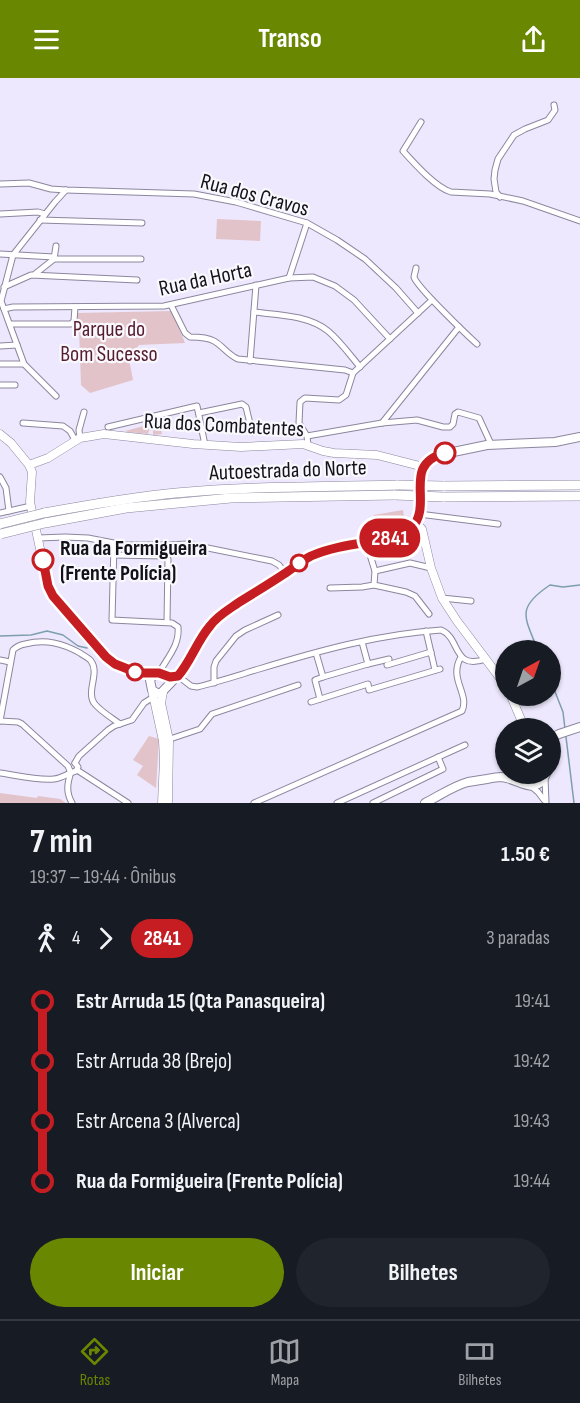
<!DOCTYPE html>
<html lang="pt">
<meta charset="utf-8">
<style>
:root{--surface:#171b24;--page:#20242c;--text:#f1f3f6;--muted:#9ea1a6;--line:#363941;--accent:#698700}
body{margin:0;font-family:"Sofia Sans Condensed",sans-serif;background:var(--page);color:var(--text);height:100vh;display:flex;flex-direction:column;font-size:22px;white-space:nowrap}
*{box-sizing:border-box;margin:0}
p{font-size:20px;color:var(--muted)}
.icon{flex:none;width:33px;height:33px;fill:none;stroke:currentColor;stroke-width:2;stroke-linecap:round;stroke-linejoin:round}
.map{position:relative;height:725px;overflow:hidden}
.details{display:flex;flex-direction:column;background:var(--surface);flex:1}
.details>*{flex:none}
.badge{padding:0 12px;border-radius:20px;font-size:21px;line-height:39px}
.needle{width:39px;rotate:40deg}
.buttons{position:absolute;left:495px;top:562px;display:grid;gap:12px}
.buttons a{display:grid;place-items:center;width:66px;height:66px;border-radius:50%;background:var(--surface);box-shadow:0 2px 4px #0004;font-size:30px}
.map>.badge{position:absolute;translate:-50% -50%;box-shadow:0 0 0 3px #fff}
.legs{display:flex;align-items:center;gap:9px;height:66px;padding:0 30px;font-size:20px}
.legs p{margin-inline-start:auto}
.summary{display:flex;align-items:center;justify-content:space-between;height:102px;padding:0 30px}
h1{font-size:33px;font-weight:700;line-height:45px}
.cta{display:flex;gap:12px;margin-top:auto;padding:12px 30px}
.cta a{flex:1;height:69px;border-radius:36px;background:var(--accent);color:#fff;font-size:24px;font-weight:700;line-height:69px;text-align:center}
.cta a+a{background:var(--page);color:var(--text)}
ul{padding:0 30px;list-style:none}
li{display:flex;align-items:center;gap:21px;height:60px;font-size:22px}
li i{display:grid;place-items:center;width:9px;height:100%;margin:0 8px;background:currentColor}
li i::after{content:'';width:15px;height:15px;margin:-8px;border:4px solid;border-radius:50%;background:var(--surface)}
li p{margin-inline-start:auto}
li:first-child i{background:linear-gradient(#0000 50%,currentColor 0)}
li:last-child i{background:linear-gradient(currentColor 50%,#0000 0)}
header{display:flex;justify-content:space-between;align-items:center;height:78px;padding:0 30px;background:var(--accent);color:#fff;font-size:27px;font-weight:700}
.dock{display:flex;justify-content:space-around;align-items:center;height:84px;border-top:2px solid var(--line);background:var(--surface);font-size:16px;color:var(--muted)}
.dock a{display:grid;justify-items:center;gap:3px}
.dock .on{color:var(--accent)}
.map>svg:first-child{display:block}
</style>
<header><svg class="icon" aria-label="menu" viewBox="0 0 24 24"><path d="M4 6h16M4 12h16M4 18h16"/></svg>Transo<svg class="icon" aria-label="share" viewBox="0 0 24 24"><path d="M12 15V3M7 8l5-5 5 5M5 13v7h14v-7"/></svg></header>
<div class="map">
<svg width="580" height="725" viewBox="0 0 580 725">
<rect width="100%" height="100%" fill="#ede8fd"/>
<g fill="#e2c3c9">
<polygon points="217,141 261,143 260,163 216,161"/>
<polygon points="172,233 185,265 139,267 129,281 133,302 90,315 81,307 79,249 72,249 77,245 77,235"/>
<polygon points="159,344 162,356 153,357 153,353 149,352 148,356 128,354 125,353"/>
<polygon points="403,432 405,446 377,451 374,437"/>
<polygon points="149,658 159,661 156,710 137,697 143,688 133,682"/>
<polygon points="0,715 37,720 38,718 60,721 66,725 0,725"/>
</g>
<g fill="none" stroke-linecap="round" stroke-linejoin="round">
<g stroke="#7d9eaf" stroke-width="1.5">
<polyline points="0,558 31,557 47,553 63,557 78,568 87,570"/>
<path d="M538 573C526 540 514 531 550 507L563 509 580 507"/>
<polyline points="550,601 563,634 565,651"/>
<polyline points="566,659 574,725"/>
</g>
<g stroke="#8c869e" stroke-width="7">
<g id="street">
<path d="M421 44 403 73C414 85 435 109 451 114L490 116 523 123 580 143"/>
<polyline points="0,106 29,105 51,111 66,112 194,116 236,124 307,145 337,162 365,181 396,210 418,235"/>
<polyline points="500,119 496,114 494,101 495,92 498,81 514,57 525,51 548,42 555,32 554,27"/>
<polyline points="0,136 38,134 45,136"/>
<polyline points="40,142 142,145"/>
<polyline points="0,176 54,179 54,181 141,181"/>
<path d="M416 190C416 191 414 198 414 199 416 208 467 257 477 266"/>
<polyline points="35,196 54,181 56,168"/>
<polyline points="289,200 307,145"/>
<polyline points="4,209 31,197 137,202"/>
<path d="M171 227 185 255 190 259C198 259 207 259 214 263 223 268 228 277 238 281L345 292 353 295"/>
<polyline points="4,231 13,229 164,228 289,200 313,199 335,208 354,222 390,261"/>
<path d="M254 234C278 237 308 237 328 253 340 263 350 277 360 289"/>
<polyline points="10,246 71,246 74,243 75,229"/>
<polyline points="0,268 17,267"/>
<polyline points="250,283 256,207"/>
<polyline points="0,286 24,286"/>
<polyline points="0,307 15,307"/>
<polyline points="56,318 24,286 1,223 13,177 55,124 66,112"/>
<polyline points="199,335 242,326 246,329 252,354 271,350"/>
<polyline points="23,345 63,348 70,353 75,362"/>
<polyline points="382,345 459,249"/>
<polyline points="108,349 197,328 205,367"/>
<polyline points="307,358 382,345 417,342 443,349 450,349 453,346 455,336 458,334 479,340 491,366"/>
<polyline points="80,360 79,352 84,334"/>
<polyline points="308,367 307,358 299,345 300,324 305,320 339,322 346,317 353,295 432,222"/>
<polyline points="0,399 6,410 9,433"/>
<polyline points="0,435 31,428"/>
<polyline points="419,436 498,446"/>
<polyline points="38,460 65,459 88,460 124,467 167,467 188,466 272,483 279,487 285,495"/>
<polyline points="366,464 375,493 374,507"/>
<path d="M114 466 112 542 172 545 178 549C180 567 167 580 159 595"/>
<polyline points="114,477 164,478 168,481 167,544"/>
<polyline points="375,493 410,485 431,490"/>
<polyline points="330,510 362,509 374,507 406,514 415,518 429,536"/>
<polyline points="442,520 471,523"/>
<polyline points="426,553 435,592"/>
<polyline points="316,575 323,599 368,586 362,564"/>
<polyline points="0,582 10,584"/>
<polyline points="368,586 389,581"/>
<polyline points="387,587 431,574"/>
<path d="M178 598 191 608 197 609C218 604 239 597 259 591 318 573 379 556 441 552 461 560 452 593 486 581"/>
<polyline points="214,605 214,589 216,583 236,558 245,552 278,537"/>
<polyline points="320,621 315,602 323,599"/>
<polyline points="311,624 368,606 369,612 440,591"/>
<path d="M0 643 13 572C17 568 20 567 25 566 46 561 62 565 80 575 84 578 89 580 91 583 100 595 86 613 94 625 100 633 112 640 120 646"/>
<polyline points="0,643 18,644 22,646 68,688 70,693"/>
<polyline points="167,662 200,651 212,636 298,607"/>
<polyline points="75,685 79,678 108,652 114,648 132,642 144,625 155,618"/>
<polyline points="77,692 128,725"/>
<path d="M71 694C67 706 66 714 72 725"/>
<path d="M0 695C15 697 39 703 54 701 63 700 68 695 76 693L78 689 75 685"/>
<polyline points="545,700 546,725"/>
<polyline points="531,708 538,714 544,722"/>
<path d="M254 725 462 633C470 616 448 601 461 579"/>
<polyline points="337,725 465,667"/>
<polyline points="373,725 443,691 438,679"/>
</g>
</g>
<g stroke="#8c869e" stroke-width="9">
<g id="secondary">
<path d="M0 356 11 365 29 387 32 394 30 424 48 508C53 523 98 575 111 584 125 592 140 595 156 595"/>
<polyline points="29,387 48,380 80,360 104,356 193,366 241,369 303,366 323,373 334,375 377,377 416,387 423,390"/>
<polyline points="416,445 422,451 431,490 442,520 457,543 506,608"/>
<polyline points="152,612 163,663 164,682 162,725"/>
<polyline points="163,614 161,625 169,662 168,725"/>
<polyline points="511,618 525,651"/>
</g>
</g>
<g stroke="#8c869e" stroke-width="10">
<g id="primary">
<path d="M178 598C168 600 161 594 154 596L150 602 152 612 157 615H161L182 593 204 555 217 540 298 486 322 474 396 459 409 453 416 445 419 436 422 392 427 383 434 378 487 367 555 364 580 359"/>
<polyline points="550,661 559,656 580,649"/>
<path d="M425 725C439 718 453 708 468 704 474 703 481 702 487 701 492 700 497 699 501 699 518 700 536 720 546 696"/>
</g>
</g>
<g stroke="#8c869e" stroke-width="10">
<g id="highway">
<polyline points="443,408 580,407"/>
<polyline points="443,419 580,418"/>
<path d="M44 435C88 427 132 419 176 415 250 408 324 409 398 407"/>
<polyline points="45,445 126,430 231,420 395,417"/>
</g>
</g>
<use href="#street" stroke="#fff" stroke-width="5"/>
<use href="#secondary" stroke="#fff" stroke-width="8"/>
<use href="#primary" stroke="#fff" stroke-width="8"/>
<use href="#highway" stroke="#fff" stroke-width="9"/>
<g stroke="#8c869e" stroke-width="10" stroke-linecap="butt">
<g id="highway-bridge">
<polyline points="398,407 443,408"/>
<polyline points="395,417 443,419"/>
<polyline points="0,446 44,435"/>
<polyline points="1,456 45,445"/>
</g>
</g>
<use href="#highway-bridge" stroke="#fff" stroke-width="9"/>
</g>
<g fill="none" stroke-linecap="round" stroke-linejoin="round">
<g stroke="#fff" stroke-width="14">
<path id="line-1" d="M43 482 48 508 53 518 106 579 115 586 138 595H159L170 599 178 598C191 583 197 563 210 548 217 538 228 532 238 525 254 515 269 506 284 496 293 490 301 483 311 478 329 470 349 467 368 464 382 462 401 461 411 451 435 426 400 387 445 375"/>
</g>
<use href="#line-1" stroke="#c61d23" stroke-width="9"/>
</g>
<g fill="#fff" stroke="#c61d23" stroke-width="3">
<circle cx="445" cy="375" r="10"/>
<circle cx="43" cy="482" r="10"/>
<circle cx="299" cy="485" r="8"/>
<circle cx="135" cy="594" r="8"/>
</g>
<g text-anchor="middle" stroke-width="4.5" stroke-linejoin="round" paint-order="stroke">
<g font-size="22" fill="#131119" stroke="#f9f8fd">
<text transform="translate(255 116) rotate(15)" y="8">Rua dos Cravos</text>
<text transform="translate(205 200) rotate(-12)" y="8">Rua da Horta</text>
<text transform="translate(224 346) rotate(3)" y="8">Rua dos Combatentes</text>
<text transform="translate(288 391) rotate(-2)" y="8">Autoestrada do Norte</text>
</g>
<g font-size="22" fill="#561c2d" stroke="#f9f8fd">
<text x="109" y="258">Parque do<tspan x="109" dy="25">Bom Sucesso</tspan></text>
</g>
<g font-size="22" font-weight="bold" fill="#131119" stroke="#f9f8fd" text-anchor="start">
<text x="60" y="477">Rua da Formigueira<tspan x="60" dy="25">(Frente Polícia)</tspan></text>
</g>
</g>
</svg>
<div class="buttons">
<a><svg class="needle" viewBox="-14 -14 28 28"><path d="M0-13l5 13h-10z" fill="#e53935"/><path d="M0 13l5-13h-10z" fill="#9ea1a6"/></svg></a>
<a><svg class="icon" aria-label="layers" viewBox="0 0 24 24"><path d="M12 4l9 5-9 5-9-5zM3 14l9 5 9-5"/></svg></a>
</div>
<b class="badge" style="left:390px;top:460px;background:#c61d23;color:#fff">2841</b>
</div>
<section class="details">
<div class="summary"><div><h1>7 min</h1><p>19:37 – 19:44 · Ônibus</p></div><b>1.50 €</b></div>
<div class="legs"><svg class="icon" aria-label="walk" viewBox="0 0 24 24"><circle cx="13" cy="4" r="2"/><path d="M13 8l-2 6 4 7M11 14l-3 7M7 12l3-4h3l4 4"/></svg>4<svg class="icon" aria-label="forward" viewBox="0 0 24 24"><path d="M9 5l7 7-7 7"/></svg><b class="badge" style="background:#c61d23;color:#fff">2841</b><p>3 paradas</p></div>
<ul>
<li><i style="color:#c61d23"></i><b>Estr Arruda 15 (Qta Panasqueira)</b><p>19:41</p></li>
<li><i style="color:#c61d23"></i><span>Estr Arruda 38 (Brejo)</span><p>19:42</p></li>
<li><i style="color:#c61d23"></i><span>Estr Arcena 3 (Alverca)</span><p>19:43</p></li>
<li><i style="color:#c61d23"></i><b>Rua da Formigueira (Frente Polícia)</b><p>19:44</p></li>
</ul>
<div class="cta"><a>Iniciar</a><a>Bilhetes</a></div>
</section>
<nav class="dock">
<a class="on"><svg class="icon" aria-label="directions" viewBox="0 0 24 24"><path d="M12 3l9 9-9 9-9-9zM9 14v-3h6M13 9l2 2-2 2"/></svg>Rotas</a>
<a><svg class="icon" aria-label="map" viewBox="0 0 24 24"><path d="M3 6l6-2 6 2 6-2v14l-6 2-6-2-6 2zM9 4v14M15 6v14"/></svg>Mapa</a>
<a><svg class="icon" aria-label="tickets" viewBox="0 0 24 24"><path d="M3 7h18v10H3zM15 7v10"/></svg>Bilhetes</a>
</nav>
